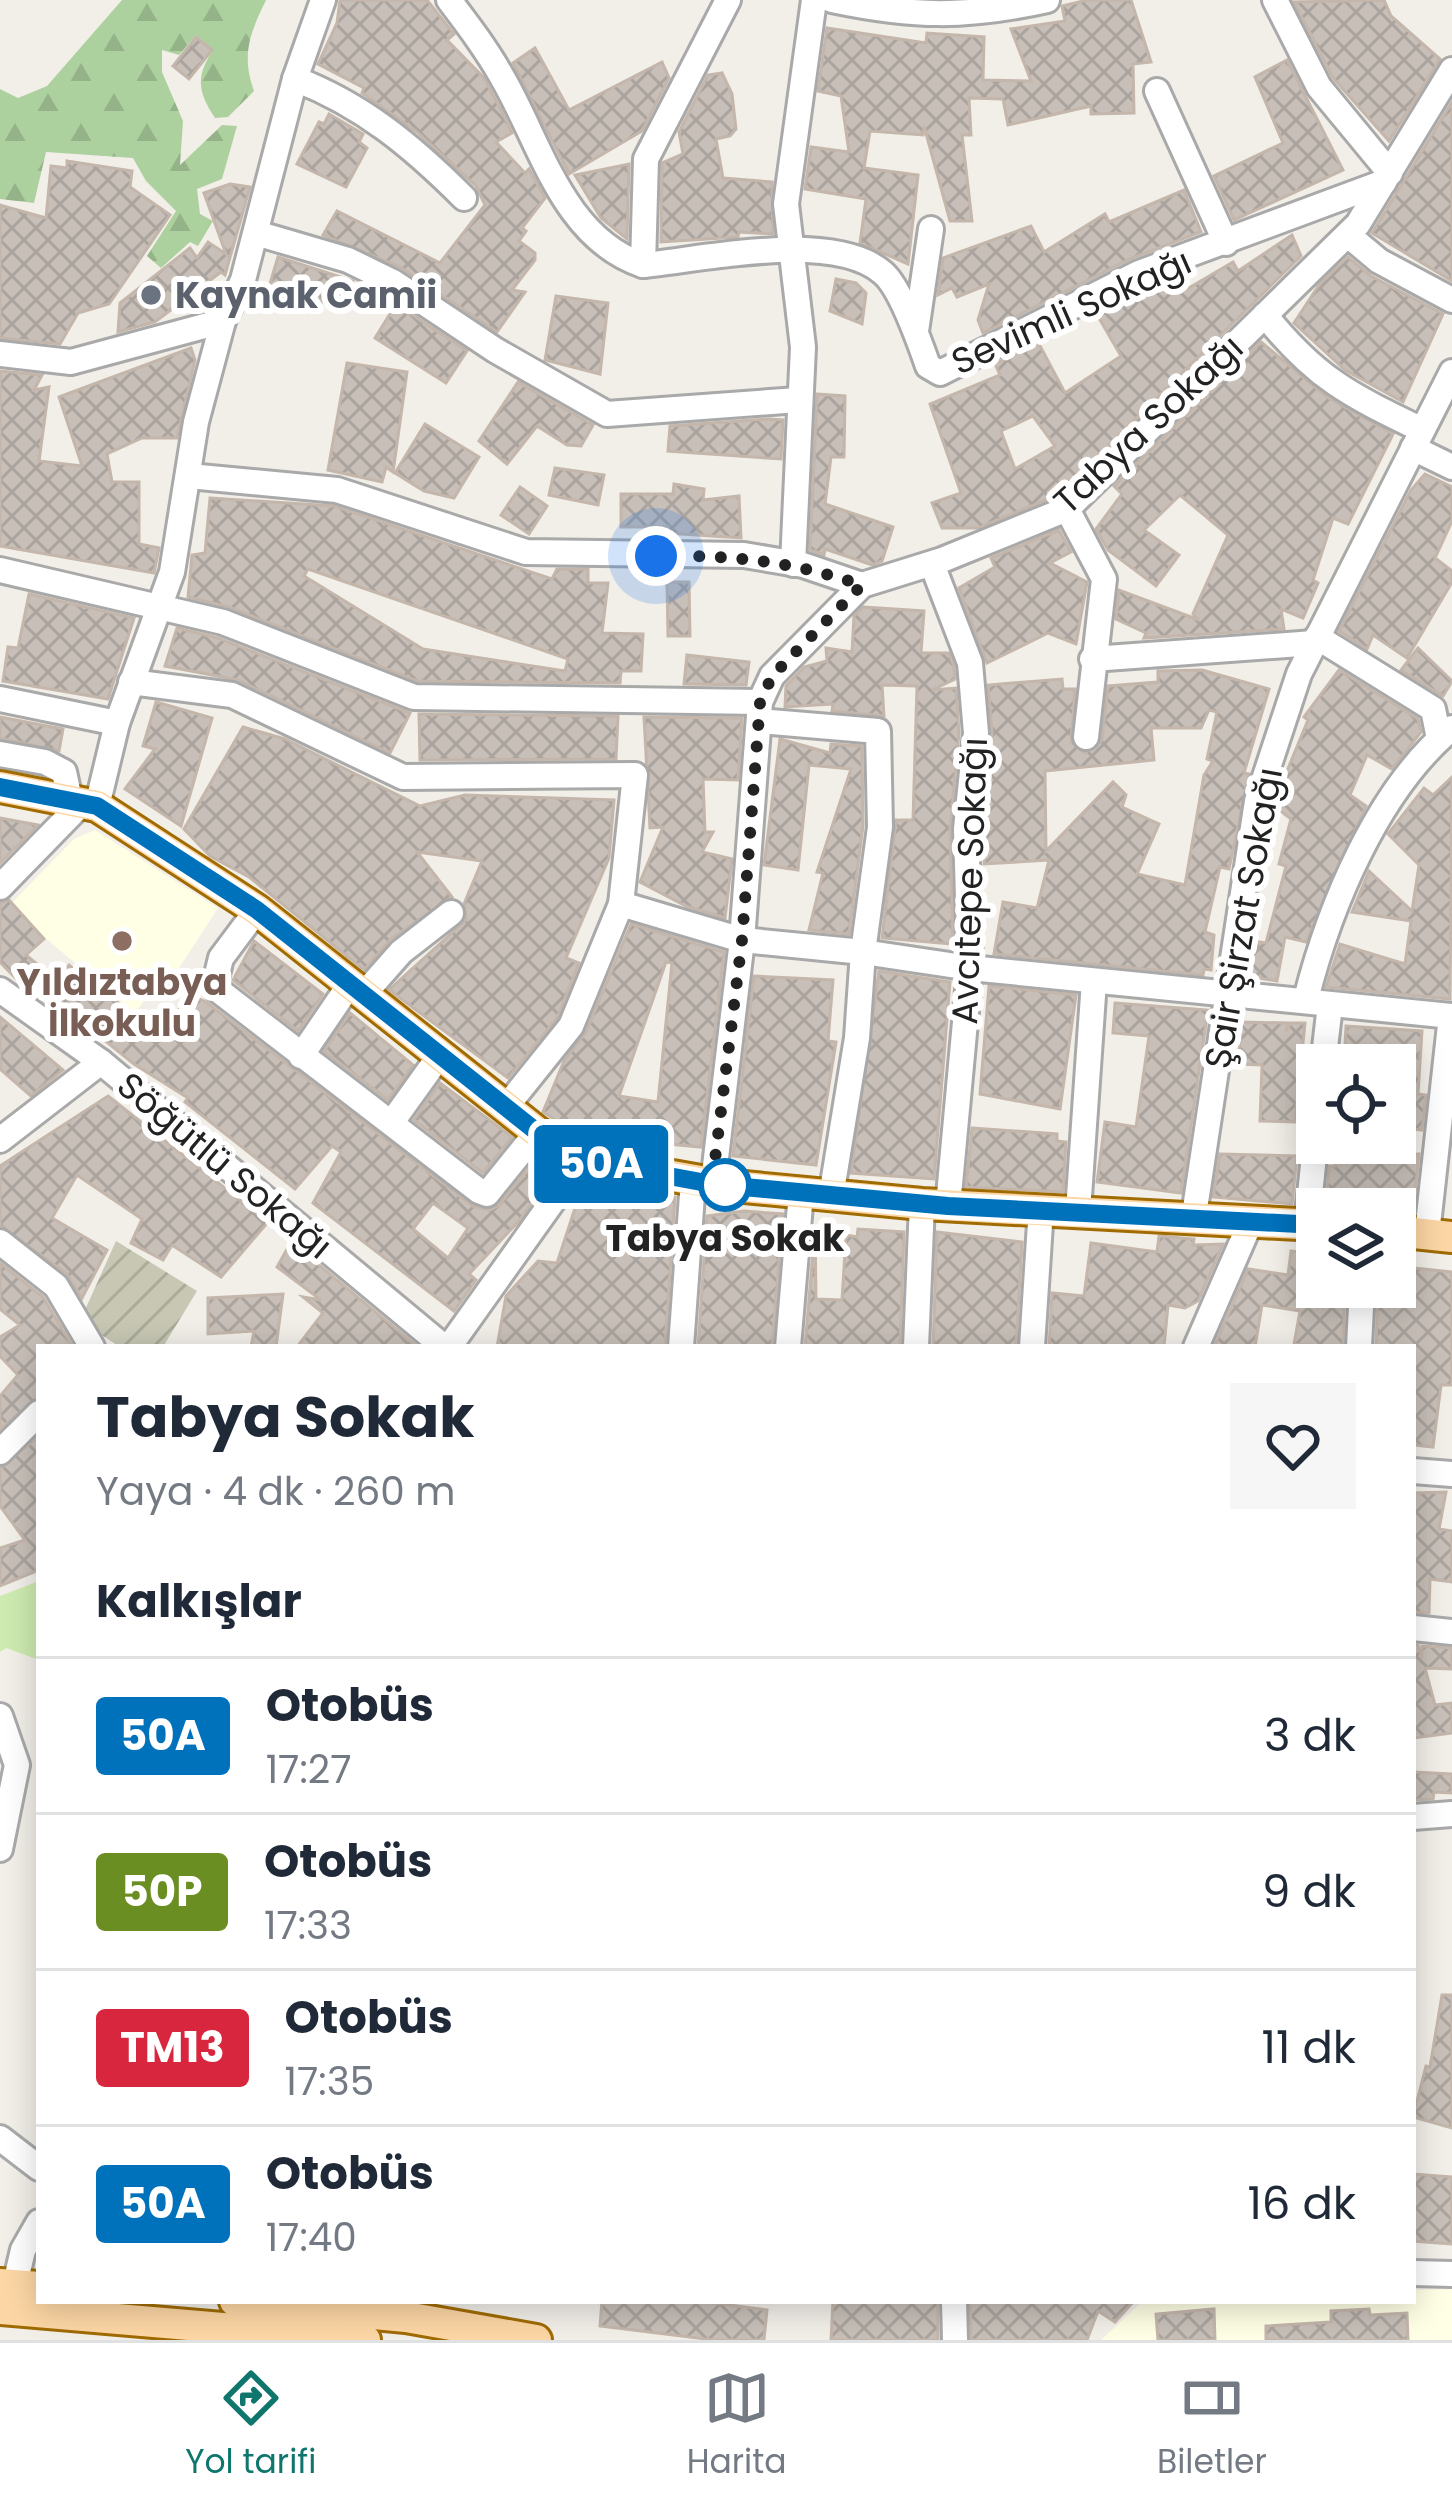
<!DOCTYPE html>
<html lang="tr">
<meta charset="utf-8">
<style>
:root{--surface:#fff;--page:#f6f6f7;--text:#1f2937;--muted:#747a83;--line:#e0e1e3;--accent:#0f766e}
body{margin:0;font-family:Poppins,sans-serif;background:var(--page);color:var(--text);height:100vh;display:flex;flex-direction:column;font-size:45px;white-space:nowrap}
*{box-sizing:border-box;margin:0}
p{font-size:39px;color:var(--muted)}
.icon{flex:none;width:66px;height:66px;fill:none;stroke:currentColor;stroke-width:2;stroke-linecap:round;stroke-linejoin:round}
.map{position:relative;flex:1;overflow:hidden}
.details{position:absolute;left:36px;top:1344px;width:1380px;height:960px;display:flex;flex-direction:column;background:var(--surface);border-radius:0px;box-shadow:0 6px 30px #0003}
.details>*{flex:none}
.badge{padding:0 24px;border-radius:9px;font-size:42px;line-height:78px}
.buttons{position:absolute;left:1296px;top:1044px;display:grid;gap:24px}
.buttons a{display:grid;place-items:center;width:120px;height:120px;border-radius:0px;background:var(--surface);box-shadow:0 6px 30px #0003;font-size:60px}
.you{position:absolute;width:60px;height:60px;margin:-30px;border:9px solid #fff;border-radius:50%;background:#1a73e8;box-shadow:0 0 0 18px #1a73e833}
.map>.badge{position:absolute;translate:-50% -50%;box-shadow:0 0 0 6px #fff}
h2{padding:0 60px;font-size:45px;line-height:108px}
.round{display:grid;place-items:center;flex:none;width:126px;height:126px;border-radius:0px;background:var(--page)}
.overview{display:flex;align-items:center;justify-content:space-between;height:204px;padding:0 60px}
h1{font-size:57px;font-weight:700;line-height:90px}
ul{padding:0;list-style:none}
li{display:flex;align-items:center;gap:36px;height:156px;padding:0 60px;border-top:3px solid var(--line)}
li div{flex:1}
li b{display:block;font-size:45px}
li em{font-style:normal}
li .badge{min-width:132px;font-weight:700;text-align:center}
.menu{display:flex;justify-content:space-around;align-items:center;height:168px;border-top:3px solid var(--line);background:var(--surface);font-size:33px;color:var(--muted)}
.menu a{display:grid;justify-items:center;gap:6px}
.menu .active{color:var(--accent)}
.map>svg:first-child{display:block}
</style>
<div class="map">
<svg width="1452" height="2340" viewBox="0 0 1452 2340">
<defs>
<pattern id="construction-furrows" width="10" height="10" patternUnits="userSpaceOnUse" patternTransform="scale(3)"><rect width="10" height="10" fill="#c7c7b4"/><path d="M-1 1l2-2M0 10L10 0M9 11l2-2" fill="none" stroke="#abab9a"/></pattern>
<pattern id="forest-firs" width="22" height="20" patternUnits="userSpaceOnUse" patternTransform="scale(3)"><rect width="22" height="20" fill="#add19e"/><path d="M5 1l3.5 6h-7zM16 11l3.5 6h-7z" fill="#95b388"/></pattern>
<pattern id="building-cross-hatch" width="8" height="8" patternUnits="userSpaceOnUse" patternTransform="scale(3)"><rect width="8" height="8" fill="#c7bfb8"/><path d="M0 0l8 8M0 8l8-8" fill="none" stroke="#aba49e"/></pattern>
</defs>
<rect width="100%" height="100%" fill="#f2efe9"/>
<g fill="#ffffe5">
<polygon points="95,830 218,908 172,979 163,975 135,1013 8,907 74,839"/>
<polygon points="1452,2289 1452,2340 1101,2340 1143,2301 1413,2301 1413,2290"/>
</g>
<polygon fill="url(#construction-furrows)" points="116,1241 197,1291 163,1347 120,1347 80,1321"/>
<polygon fill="#cdebb0" points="39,1581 39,1660 6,1648 0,1652 0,1596"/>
<path fill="url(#forest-firs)" d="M122 0H266C250 33 241 55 254 91L228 117 215 118C197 91 196 76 213 50L196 35 179 55 162 50V72L183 121 180 165 222 125 237 126 222 179 197 189 200 214 213 221 198 246 190 242 161 268 147 256 176 211 146 181 133 158 46 152 34 203 0 199V89L18 98 47 86Z"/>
<g fill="url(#building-cross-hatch)" stroke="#c4b6ab" stroke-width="3" fill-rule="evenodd">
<polygon points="340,0 427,0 454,34 447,40 484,78 501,110 512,133 496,142 525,173 529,169 545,198 522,228 526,231 519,241 535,253 535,260 512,290 525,292 497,332 400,267 323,235 337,211 440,263 485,205 476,186 417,132 362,93 364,88 318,64 337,23"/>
<polygon points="1087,0 1131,0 1151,62 1133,64 1134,113 1091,114 1091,106 1008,125 1003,99 969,98 971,135 962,135 972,221 950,221 924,126 923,135 870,131 864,168 918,175 908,264 860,243 866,199 805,189 811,147 849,152 841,96 818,91 827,28 926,43 927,33 984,37 983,80 1031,81 1011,29 1065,21 1062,6"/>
<polygon points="1384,0 1391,16 1440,59 1389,141 1333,78 1294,2"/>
<polygon points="196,37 212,50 189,79 173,66"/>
<polygon points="535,48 569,110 662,62 669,78 642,131 569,174 513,63"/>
<polygon points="1287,60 1343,170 1234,220 1214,176 1283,143 1255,77"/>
<polygon points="722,73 732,94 736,129 730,136 716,139 723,178 772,182 773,234 739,232 738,237 661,242 662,163 683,154 679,132 708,75"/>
<polygon points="1452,102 1452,281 1372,233"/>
<polygon points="329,114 363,134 359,142 367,148 346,187 297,164 319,122 324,124"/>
<polygon points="67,161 132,171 130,187 170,215 109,304 78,313 60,344 0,338 0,205 46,218 51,166 67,168"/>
<polygon points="629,164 627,239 601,218 575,175"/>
<polygon points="230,184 250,187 225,275 221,272 155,322 118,332 120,303 190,248 197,258 208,242 226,254 204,193"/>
<polygon points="1184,190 1201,232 1132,258 983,333 978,320 989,284 957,297 952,288 938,295 943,258 1031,226 1044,252 1105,214 1109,222"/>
<path d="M1292 235 1301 256 1058 495 978 528H942L932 503 961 493 930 404 1000 375 995 364 1038 342 1065 393 1121 356 1096 313 1173 278 1182 292 1233 262 1238 271ZM1033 416 1055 446 1015 469 1001 431Z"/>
<polygon points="278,257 353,281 344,310 269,287"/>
<polygon points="1348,257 1371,276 1443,314 1403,402 1345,370 1294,323 1319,285"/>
<polygon points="836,279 856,283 866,293 862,324 830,311"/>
<polygon points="556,296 608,303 600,374 545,360"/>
<polygon points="396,304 467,351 446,383 375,338"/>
<polygon points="1261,342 1327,397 1393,434 1348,524 1333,518 1313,580 1318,583 1303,618 1281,609 1284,629 1144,638 1146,633 1116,619 1119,590 1199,620 1193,614 1228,535 1180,495 1144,530 1179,555 1156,586 1108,550 1096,529 1122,494 1114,486"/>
<polygon points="191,348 195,360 177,438 142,438 107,454 112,482 139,482 139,544 159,548 154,573 0,546 0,371 42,375 34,390 49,387 39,461 82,466 59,397"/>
<polygon points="347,363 407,372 393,472 386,467 382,482 328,470"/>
<polygon points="518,382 593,425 581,446 567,445 537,426 507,464 479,441"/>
<polygon points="817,394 845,396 844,457 831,457 825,504 893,527 882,561 872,565 825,549 824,555 810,550"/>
<polygon points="769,419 783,420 781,459 668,451 670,426"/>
<polygon points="425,424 479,457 454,498 424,491 395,473"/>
<polygon points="555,468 604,475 598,505 549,495"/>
<polygon points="1425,474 1452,487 1452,521 1435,558 1452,571 1452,582 1407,658 1373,635 1367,649 1339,631 1411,490"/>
<polygon points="674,484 704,489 703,500 739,496 741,538 667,533 668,527 621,527 621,494 673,494"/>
<polygon points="520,487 547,506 529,534 501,515"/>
<path d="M210 498 334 506 552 579 557 569H588V583H608L602 633 643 634 641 671H621L620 683 417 681 229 607 188 597 192 555 205 553ZM308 569 568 659 565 671 423 649 304 576Z"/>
<polygon points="1059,530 1071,552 1050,563 1087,582 1076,644 1048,633 987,663 959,588 995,567 991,558"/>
<polygon points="667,582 689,582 690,636 668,636"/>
<polygon points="29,594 134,618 108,699 3,681 8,647 18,648"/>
<polygon points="863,607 924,611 921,653 949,653 954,667 955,679 932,690 956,688 959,733 950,829 953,944 882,938 896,820 913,820 917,686 882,685 884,716 832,711 833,704 785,707 786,686 804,667 827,661 826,648 852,652 854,616"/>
<polygon points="177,628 218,638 410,713 390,753 238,680 165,666"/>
<polygon points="1418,648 1452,681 1443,696 1401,670"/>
<polygon points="687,655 749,662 746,685 684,684"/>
<path d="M1202 670 1269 689 1244 773 1249 774 1229 869 1220 867 1205 932 1214 935 1211 970 1204 969 1203 975 994 954 1003 902 1037 908 1049 860 984 864 992 734 988 685 1062 679 1063 689H1075L1071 742 1085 753 1102 740 1108 686 1158 682V671ZM1209 710 1217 712 1207 759 1213 761 1204 775 1185 885 1137 874 1159 824 1122 807 1126 795 1113 782 1046 851 1045 771 1154 760 1151 728H1201Z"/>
<polygon points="1339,670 1418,719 1421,732 1392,769 1367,755 1350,795 1366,806 1306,942 1285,937 1277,981 1247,976 1252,941 1266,943 1286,866 1279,864 1291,819 1273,805 1308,720 1304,717"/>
<polygon points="156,702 212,718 181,826 125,789 155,749 143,746"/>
<polygon points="419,714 618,716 616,759 420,760"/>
<polygon points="0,717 63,729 59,751 0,738"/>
<polygon points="644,717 742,718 738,780 703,779 705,832 713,832 702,852 732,859 725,918 686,906 640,882 663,827 650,828"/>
<polygon points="243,727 285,739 420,806 465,795 614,800 609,858 566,958 579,963 557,1018 508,1078 389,990 466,920 464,904 482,861 417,852 452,897 391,939 364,970 249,877 210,856 184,829"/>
<polygon points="780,739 830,753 831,744 862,746 863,826 849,934 809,930 823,873 817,872 851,769 809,765 798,870 764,865"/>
<polygon points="1452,777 1450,999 1326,987 1340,944 1405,964 1411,921 1352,912 1369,871 1412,911 1419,865 1388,834 1424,788 1433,795"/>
<polygon points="0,818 38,825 0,863"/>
<path d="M9 900 44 939 26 955 57 981 69 965 159 1034 191 995 206 1002 473 1206 490 1210 499 1205 539 1156 557 1167 519 1221 469 1274 476 1280 454 1311 313 1203 341 1152 332 1146 295 1189 185 1102 188 1098 134 1064 30 980 23 986 0 962V903ZM433 1203 468 1228 448 1258 413 1229Z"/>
<path d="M631 924 724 952 701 1147 581 1136 543 1112 564 1061 586 1032ZM666 962 672 963 658 1102 619 1096Z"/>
<polygon points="254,941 323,994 298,1031 233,980"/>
<polygon points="879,971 950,982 934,1179 851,1173"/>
<polygon points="754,976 833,980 828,1041 836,1042 816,1165 733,1156"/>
<polygon points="989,986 1076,995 1060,1109 980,1094"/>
<polygon points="1115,1003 1208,1010 1181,1193 1097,1182 1105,1122 1136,1127 1149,1036 1113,1033"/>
<polygon points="350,1013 413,1065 388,1100 324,1051"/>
<polygon points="0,1017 63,1070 31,1096 0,1069"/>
<polygon points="1240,1022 1288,1023 1286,1031 1291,1023 1305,1023 1295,1122 1260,1121 1262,1065 1239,1064"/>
<polygon points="1346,1026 1422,1031 1418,1094 1426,1095 1422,1130 1395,1127 1395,1065 1344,1065"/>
<polygon points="440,1083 512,1137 483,1173 414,1120"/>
<polygon points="108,1096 268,1222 221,1277 172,1245 163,1260 131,1243 142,1219 77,1175 52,1218 107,1250 82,1298 66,1273 0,1226 0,1166"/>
<polygon points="972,1128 1057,1134 1057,1141 1066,1142 1063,1192 966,1187"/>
<polygon points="1220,1154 1297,1156 1292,1204 1213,1197"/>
<polygon points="1419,1154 1413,1213 1332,1209 1333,1204 1326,1204 1329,1166 1335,1166 1336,1155"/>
<polygon points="581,1190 638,1206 639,1192 675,1197 665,1347 497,1347 506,1296 538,1261 557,1263"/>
<polygon points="744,1211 783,1214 772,1347 698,1347 707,1216"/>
<polygon points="815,1228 816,1299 842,1300 846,1235 857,1237 858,1229 904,1232 900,1347 805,1347"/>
<polygon points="937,1232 1022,1242 1016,1347 933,1347"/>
<polygon points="1159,1236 1194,1239 1193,1245 1223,1244 1198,1301 1185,1308 1168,1305 1164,1347 1049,1347 1052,1293 1084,1296 1091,1243 1157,1252"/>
<polygon points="291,1242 418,1347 297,1347 323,1313 303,1297 321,1300 277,1267"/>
<polygon points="1291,1251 1317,1254 1317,1287 1345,1287 1343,1347 1294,1344 1300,1311 1262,1305 1255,1347 1214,1347 1248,1269 1288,1275"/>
<polygon points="0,1263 43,1297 73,1347 39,1347 39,1397 0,1429 0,1396 18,1375 0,1356 0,1337 20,1325 0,1309"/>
<polygon points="1395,1266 1452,1272 1452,1385 1441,1385 1433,1447 1413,1445 1413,1347 1376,1347 1378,1287 1395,1287"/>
<polygon points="283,1294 276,1347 251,1347 254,1331 208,1334 208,1298"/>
<polygon points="39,1436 39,1570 0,1586 0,1548 25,1540 0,1506 0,1468"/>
<polygon points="1446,1492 1439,1529 1452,1531 1452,1582 1430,1579 1429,1613 1413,1612 1413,1493"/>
<polygon points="1413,1645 1418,1645 1422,1658 1422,1646 1452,1648 1452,1669 1425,1668 1435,1705 1452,1703 1452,1733 1413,1738"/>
<polygon points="1413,1772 1452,1774 1452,1793 1434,1792 1433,1799 1413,1800"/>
<polygon points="1442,1995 1452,1995 1452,2128 1413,2117 1426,2066 1430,2067"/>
<polygon points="1413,2174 1452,2177 1452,2244 1413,2241"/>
<polygon points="602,2301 699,2301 767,2310 764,2340 714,2340 600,2326"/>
<polygon points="833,2301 938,2301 938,2340 831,2340"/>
<polygon points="970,2301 1134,2301 1115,2322 1098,2311 1087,2340 971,2340"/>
<polygon points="1214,2309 1215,2340 1158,2340 1156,2314"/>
<polygon points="1369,2309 1370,2315 1407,2313 1408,2340 1266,2340 1266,2326 1331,2322 1331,2311"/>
</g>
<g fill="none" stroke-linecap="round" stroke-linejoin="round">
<g stroke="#a9a9a9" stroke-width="30">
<g id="minor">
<path d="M449 0C468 25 487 50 502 77 540 141 562 238 643 265 704 259 834 230 883 273 900 287 920 343 928 366L940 373 1139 273 1384 182"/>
<path d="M832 0C913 17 967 18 1047 0"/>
<polyline points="1275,0 1319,87 1390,173"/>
<path d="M295 79C363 105 413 147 464 198"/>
<polyline points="1157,91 1226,243"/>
<polyline points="256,233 348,260 393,282 495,350 607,414 798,400"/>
<polyline points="1348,235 1379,261 1452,300"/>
<polyline points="643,265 646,159 728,0"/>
<path d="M1265 315C1316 379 1350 395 1422 430"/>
<polyline points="916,331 931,229"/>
<polyline points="0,354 71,362 223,321"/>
<polyline points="1413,448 1452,467"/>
<polyline points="189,476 337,490 526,552 744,555 803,565 862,585"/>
<polyline points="1067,509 1104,579 1086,737"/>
<polyline points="793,564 803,347 786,204 814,0"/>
<polyline points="932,564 970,663 976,733 966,829 970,968 948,1206"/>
<polyline points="0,570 223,622 414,697 760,702"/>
<polyline points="1317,637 1433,709 1439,739"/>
<polyline points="1092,659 1314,643"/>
<polyline points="131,682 232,695 403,777 635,775 621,904 571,1026 506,1107"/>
<polyline points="0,699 117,723"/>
<polyline points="759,721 878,731 880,827 863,952 970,968 1452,1016"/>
<polyline points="0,754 45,762 64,772 70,800"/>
<polyline points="97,806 117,723 172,572 196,422 223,321 243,280 295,79 323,0"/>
<polyline points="0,887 82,803"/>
<polyline points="621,904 742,940 863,952 857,1038 831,1196"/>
<polyline points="257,910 221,958 214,987 479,1191 487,1194 537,1132"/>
<polyline points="0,990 101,1062 444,1347"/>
<polyline points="364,994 401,952 451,913"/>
<path d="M1306 999C1329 908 1377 790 1452 728"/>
<polyline points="301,1056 350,984"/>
<polyline points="1323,1065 1330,1005"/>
<polyline points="392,1122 440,1055"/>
<polyline points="0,1140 101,1062"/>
<polyline points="713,1183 742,940 760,702 772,676 862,585 942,560 1067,509 1358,224 1452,70"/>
<polyline points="1078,1211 1094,981"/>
<polyline points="1194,1215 1257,801 1299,674 1452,372"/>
<polyline points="1307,1224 1317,1126"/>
<polyline points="1427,1234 1451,1016"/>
<polyline points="0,1242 56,1286 92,1347"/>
<polyline points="449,1347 582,1160"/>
<polyline points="681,1347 693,1181"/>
<polyline points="788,1347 801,1193"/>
<polyline points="916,1347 922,1204"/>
<polyline points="1032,1347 1041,1208"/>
<polyline points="1196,1347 1252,1219"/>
<polyline points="1359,1347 1362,1287"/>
<polyline points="0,1452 39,1413"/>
<polyline points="1413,1471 1452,1474"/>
<polyline points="1413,1628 1452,1632"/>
<polyline points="0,1716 17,1765 0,1849"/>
<polyline points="1413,1817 1452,1814"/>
<polyline points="0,2138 39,2168"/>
<polyline points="1413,2273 1452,2274"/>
<polyline points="15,2284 23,2250 39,2222"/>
<polyline points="954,2301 955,2340"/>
</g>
</g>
<g stroke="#a06b00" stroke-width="36">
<g id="major">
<polyline points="0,787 97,806 257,910 537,1132 582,1160 723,1185 922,1204 1317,1225"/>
<polyline points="1395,1231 1452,1237"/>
<polyline points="0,2284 39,2287"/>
<polyline points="235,2301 406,2317 536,2340"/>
<polyline points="0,2309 365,2340"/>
</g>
</g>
<use href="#minor" stroke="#fff" stroke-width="24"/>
<use href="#major" stroke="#fcd6a4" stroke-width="30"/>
</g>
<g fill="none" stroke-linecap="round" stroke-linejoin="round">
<g stroke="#fff" stroke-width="27">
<polyline id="line" points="0,787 97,806 257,910 537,1132 582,1160 712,1184 948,1206 1317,1225"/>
</g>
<use href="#line" stroke="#0072bc" stroke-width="18"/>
<path stroke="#222" stroke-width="12" stroke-dasharray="0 21.6" d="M656 556C730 555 791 561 862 585L772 676 760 703 742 940 712 1184 725 1185"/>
</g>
<circle fill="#6b7280" stroke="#fff" stroke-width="4.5" cx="151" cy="295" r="12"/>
<circle fill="#8d6e63" stroke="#fff" stroke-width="4.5" cx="122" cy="941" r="12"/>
<circle fill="#fff" stroke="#0072bc" stroke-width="6" cx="725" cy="1185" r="24"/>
<g text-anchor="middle" stroke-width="12" stroke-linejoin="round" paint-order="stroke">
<g font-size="36" font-weight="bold" fill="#5b616d" stroke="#fff" text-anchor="start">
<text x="175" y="308">Kaynak Camii</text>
</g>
<g font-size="36" fill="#222" stroke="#fff">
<text transform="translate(1071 311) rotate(-24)" y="13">Sevimli Sokağı</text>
<text transform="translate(1148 424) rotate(-43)" y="13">Tabya Sokağı</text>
<text transform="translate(969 881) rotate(-88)" y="13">Avcıtepe Sokağı</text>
<text transform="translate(1243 918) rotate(-80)" y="13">Şair Şirzat Sokağı</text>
<text transform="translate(225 1165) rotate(40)" y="13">Söğütlü Sokağı</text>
</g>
<g font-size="36" font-weight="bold" fill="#785e54" stroke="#fff">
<text x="122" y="995">Yıldıztabya<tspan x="122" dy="41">İlkokulu</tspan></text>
</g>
<g font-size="36" font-weight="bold" fill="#222" stroke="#fff">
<text x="725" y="1251">Tabya Sokak</text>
</g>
</g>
</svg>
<div class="buttons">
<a><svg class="icon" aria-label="locate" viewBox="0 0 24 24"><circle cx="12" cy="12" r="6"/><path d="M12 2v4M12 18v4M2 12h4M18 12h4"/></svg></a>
<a><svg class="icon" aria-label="layers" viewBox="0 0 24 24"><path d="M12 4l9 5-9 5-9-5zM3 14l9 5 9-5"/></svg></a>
</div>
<div class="you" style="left:656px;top:556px"></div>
<b class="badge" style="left:601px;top:1164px;background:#0072bc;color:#fff">50A</b>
<section class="details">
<div class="overview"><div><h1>Tabya Sokak</h1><p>Yaya · 4 dk · 260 m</p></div><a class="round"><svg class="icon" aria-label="heart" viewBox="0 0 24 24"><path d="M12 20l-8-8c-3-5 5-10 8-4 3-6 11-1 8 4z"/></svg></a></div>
<h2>Kalkışlar</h2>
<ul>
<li><span class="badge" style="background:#0072bc;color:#fff">50A</span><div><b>Otobüs</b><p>17:27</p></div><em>3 dk</em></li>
<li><span class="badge" style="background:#6b8e23;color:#fff">50P</span><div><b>Otobüs</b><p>17:33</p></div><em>9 dk</em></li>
<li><span class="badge" style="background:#d7263d;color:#fff">TM13</span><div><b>Otobüs</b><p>17:35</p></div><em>11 dk</em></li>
<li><span class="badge" style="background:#0072bc;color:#fff">50A</span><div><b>Otobüs</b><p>17:40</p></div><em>16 dk</em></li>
</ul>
</section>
</div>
<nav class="menu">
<a class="active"><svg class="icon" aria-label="directions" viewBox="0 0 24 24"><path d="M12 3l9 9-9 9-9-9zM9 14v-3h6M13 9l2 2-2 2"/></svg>Yol tarifi</a>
<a><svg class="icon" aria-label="map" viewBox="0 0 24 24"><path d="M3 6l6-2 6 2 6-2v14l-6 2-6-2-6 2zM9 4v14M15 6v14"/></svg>Harita</a>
<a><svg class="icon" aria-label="tickets" viewBox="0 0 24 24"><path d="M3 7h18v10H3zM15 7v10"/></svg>Biletler</a>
</nav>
